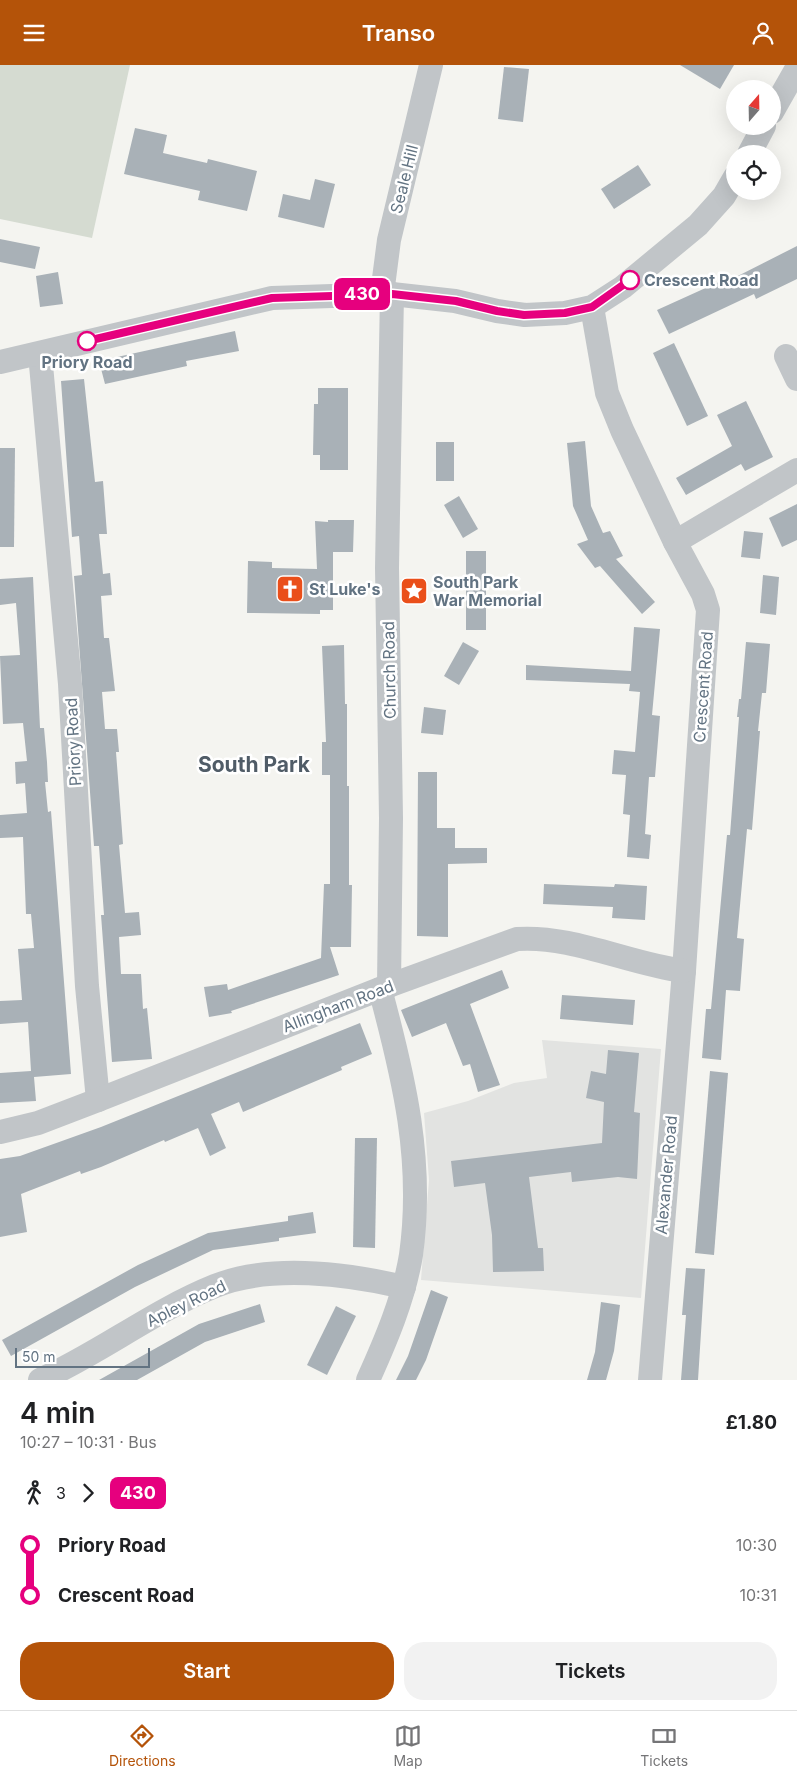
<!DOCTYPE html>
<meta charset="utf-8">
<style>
:root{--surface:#fff;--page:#f2f2f2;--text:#202124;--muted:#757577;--line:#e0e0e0;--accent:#b45309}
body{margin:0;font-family:Inter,sans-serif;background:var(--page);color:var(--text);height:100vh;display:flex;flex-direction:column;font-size:19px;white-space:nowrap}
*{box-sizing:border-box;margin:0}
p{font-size:16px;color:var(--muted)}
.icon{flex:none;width:28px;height:28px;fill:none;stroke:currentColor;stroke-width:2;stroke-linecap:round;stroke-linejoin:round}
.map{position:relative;height:1315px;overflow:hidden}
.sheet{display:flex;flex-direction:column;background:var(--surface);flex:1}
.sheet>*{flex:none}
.badge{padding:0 10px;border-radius:8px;font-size:18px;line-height:32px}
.needle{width:32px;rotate:20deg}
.controls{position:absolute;left:726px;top:15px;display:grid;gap:10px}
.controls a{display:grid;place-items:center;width:55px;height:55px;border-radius:50%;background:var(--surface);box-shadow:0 5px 20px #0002;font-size:25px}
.scale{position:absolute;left:15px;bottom:12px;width:135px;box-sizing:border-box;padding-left:5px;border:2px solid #627382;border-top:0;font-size:14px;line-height:18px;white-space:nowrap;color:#627382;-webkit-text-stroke:4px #fff;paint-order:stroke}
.map>.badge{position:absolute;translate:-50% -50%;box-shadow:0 0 0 2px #fff}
.legs{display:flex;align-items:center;gap:8px;height:55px;padding:0 20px;font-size:16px}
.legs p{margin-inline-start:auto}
.summary{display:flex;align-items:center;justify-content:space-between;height:85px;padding:0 20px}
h1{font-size:28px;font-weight:600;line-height:38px}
.button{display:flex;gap:10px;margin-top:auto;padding:10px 20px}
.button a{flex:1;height:58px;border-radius:20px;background:var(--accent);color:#fff;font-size:20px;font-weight:600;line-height:58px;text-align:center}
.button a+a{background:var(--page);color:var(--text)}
ul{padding:0 20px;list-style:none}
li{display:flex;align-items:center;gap:18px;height:50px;font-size:19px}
li i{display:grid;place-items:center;width:8px;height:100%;margin:0 6px;background:currentColor}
li i::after{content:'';width:12px;height:12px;margin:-6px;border:4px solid;border-radius:50%;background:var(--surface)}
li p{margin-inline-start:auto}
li:first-child i{background:linear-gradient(#0000 50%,currentColor 0)}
li:last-child i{background:linear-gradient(currentColor 50%,#0000 0)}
header{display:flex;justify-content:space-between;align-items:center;height:65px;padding:0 20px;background:var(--accent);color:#fff;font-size:22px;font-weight:600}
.menu{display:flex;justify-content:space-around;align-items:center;height:70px;border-top:1px solid var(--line);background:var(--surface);font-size:14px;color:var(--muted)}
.menu a{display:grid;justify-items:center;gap:2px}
.menu .on{color:var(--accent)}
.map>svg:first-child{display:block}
</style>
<header><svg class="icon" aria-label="menu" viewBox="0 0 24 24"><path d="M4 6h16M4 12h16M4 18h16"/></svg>Transo<svg class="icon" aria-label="person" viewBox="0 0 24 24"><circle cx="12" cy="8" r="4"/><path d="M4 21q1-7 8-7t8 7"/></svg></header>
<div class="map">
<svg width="797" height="1315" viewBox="0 0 797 1315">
<rect width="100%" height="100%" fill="#f4f4f0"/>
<polygon fill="#e2e3e1" points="542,975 661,984 641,1233 421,1215 429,1115 424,1048 468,1036 514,1018 547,1013"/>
<polygon fill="#d5dbd1" points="0,0 130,0 92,173 0,154"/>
<g fill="#a9b1b7">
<polygon points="680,0 734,0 720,24"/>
<polygon points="504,2 529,4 523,57 498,54"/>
<polygon points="135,63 167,70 163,88 207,98 208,94 257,106 247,146 198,135 200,126 124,109"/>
<polygon points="638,100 651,120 614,144 601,124"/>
<polygon points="315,114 335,119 324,163 278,152 283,129 310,135"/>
<polygon points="0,174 40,182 35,204 0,197"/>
<polygon points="797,181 797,214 756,234 754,229 669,269 657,245 721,216 722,219"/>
<polygon points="58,207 63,239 40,242 36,211"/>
<polygon points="235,266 239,286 186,296 187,301 105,319 99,296"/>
<polygon points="674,278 708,351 687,361 653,288"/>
<polygon points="84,314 95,417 103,416 107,469 99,469 103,509 110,508 112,530 101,531 104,573 109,573 115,626 102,627 105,664 117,664 119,687 116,687 123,779 119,780 125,848 139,847 141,870 119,872 121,909 141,909 143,944 147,943 152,994 112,997 101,850 104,850 99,781 94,781 74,511 82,510 79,471 72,472 61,316"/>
<polygon points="318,323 348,323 348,405 320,405 320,390 313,390 314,339 318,339"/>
<polygon points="746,336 773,392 745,406 741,399 686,430 676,413 732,381 717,350"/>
<polygon points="585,376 591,441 603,468 610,466 623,491 616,494 655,537 642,549 600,501 595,503 577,479 588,475 573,441 567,378"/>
<rect x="436" y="377" width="18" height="39"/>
<polygon points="0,383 15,383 14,482 0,482"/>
<polygon points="459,431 478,464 463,473 444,440"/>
<polygon points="797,439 797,475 782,482 769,453"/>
<polygon points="328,455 354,455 353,487 333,487 333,545 320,545 320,549 247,548 248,496 272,497 272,503 317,504 315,456 328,457"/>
<polygon points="744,466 763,468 760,494 741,492"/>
<rect x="466" y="486" width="20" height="79"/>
<polygon points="763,510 779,512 776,550 760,548"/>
<polygon points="33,512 40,663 44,663 47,697 48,717 45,717 48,747 51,746 71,1009 34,1012 36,1036 0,1038 0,1008 31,1006 28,957 0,959 0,936 22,935 18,884 34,883 31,849 26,849 23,772 0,773 0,750 27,748 25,718 16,719 15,697 27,696 23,658 3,659 0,591 20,590 16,538 0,540 0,514"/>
<polygon points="634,562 660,564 652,650 660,651 655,712 649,712 645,769 651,770 649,794 627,792 630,750 623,749 626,710 612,709 614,685 635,687 640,627 629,626 630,619 526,615 526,600 631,606"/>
<polygon points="463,577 479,586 459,620 444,611"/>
<polygon points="746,577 770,579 766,628 762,628 758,666 760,666 752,765 747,764 737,873 744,874 740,926 726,925 721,995 702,993 706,944 711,944 727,770 730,770 739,652 737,652 739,634 741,634"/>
<polygon points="344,580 345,639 347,639 347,721 349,721 349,820 352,820 351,882 330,882 339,910 231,946 232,948 209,952 204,922 227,919 228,925 321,893 324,819 330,819 330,710 322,710 322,677 326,677 322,581"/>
<polygon points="424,642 446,645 443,670 421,668"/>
<polygon points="418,707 437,707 437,763 455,763 455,783 487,783 487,798 448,799 448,872 417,871"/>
<polygon points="544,819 614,822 615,819 647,821 645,855 612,853 613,842 543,839"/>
<polygon points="502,905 509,923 470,939 500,1020 478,1027 470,999 463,1001 446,958 412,972 401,945"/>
<polygon points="562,930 635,935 633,960 560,954"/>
<polygon points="360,958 372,989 341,1002 342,1005 243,1047 239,1037 211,1049 226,1083 210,1091 198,1063 165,1077 164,1075 101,1102 81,1109 80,1106 21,1129 27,1167 0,1172 0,1094 20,1091 101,1062"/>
<polygon points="608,985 639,988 634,1047 640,1048 637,1114 618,1112 572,1117 571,1107 529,1112 538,1183 543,1183 544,1206 493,1207 492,1170 485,1118 454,1122 451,1096 602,1078 604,1037 586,1033 591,1006 606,1009"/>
<polygon points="710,1006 728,1008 714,1190 695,1188"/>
<polygon points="355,1073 377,1073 375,1183 353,1182"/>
<polygon points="313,1147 316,1168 279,1173 279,1176 213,1185 135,1222 11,1291 2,1275 138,1200 208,1168 288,1156 288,1151"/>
<polygon points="686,1203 705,1204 698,1315 681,1315 686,1250 682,1250"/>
<polygon points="431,1225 448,1232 426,1295 416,1315 396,1315 408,1291"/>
<polygon points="601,1237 620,1240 614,1286 606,1315 587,1315 595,1287"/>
<polygon points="260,1239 265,1257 205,1277 137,1315 99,1315 199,1259"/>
<polygon points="336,1241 356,1251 327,1310 307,1300"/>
</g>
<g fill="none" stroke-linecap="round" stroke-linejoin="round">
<g stroke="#c1c5c8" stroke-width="24">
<polyline points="772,47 797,3"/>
<polyline points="749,89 764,61"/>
<polyline points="382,229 389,175 431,0"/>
<polyline points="592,242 607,328 622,365 675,477 703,529 708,545 684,906 650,1315"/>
<polyline points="40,289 70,619 87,921 98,1035"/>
<polyline points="786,291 797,314"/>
<polyline points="0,297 272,233 392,229 455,236 497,246 525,250 565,248 592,242 623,222 698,160 724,131 735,112"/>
<polyline points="675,477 797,405"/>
<polyline points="389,921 391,753 387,503 392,229"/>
<path d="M0 1067 38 1058 98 1035 380 924 517 874C572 870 629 899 684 906"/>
<path d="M40 1315C100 1288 153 1246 215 1221 270 1199 347 1209 404 1222"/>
<path d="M368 1315C386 1275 404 1233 411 1190 424 1096 404 1013 380 924"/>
</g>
</g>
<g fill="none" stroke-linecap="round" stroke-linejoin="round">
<g stroke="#fff" stroke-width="11">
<polyline id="line-1" points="87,276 272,233 392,229 456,236 497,246 524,250 565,248 592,242 630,215"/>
</g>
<use href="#line-1" stroke="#e6007e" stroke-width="8"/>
</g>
<defs>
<g id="church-square" transform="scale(1.4375)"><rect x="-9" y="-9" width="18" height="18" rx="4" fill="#ea4f1a" stroke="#fff"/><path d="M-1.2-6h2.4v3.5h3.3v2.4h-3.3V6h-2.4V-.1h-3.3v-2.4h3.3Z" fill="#fff"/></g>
<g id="sight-square" transform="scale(1.4375)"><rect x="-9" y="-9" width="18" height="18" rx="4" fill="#ea4f1a" stroke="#fff"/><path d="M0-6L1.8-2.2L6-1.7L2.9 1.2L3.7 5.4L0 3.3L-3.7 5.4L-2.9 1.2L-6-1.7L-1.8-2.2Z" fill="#fff"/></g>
</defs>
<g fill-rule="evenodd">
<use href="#church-square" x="290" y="524"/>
<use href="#sight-square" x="414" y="526"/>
</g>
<g fill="#fff" stroke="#e6007e" stroke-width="2.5">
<circle cx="630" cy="215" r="9"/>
<circle cx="87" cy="276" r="9"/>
</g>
<g text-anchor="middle" stroke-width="5" stroke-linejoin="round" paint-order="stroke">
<g font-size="16" fill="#627382" stroke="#fff">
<text transform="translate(404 114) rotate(-76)" y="6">Seale Hill</text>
<text transform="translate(389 605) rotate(-91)" y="6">Church Road</text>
<text transform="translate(703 622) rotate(-86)" y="6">Crescent Road</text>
<text transform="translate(73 677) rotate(-93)" y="6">Priory Road</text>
<text transform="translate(338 941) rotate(-21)" y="6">Allingham Road</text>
<text transform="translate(666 1110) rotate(-85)" y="6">Alexander Road</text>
<text transform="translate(186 1238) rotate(-26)" y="6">Apley Road</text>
</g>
<g font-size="16" font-weight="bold" fill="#627382" stroke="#fff" text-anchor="start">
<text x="644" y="221">Crescent Road</text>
<text x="87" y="303" text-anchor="middle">Priory Road</text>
</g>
<g font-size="16" font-weight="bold" fill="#627382" stroke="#fff" text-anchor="start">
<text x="433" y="523">South Park<tspan x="433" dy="18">War Memorial</tspan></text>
<text x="309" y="530">St Luke's</text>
</g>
<g font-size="21" font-weight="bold" fill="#505c67" stroke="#fff">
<text x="254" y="707">South Park</text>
</g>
</g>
</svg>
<div class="controls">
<a><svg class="needle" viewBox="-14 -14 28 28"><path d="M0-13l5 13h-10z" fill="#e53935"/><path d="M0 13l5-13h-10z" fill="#757577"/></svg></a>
<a><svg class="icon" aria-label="locate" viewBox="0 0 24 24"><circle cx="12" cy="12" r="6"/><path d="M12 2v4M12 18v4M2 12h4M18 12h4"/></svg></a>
</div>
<div class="scale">50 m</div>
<b class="badge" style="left:362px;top:229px;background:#e6007e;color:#fff">430</b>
</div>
<section class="sheet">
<div class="summary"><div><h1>4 min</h1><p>10:27 – 10:31 · Bus</p></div><b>£1.80</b></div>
<div class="legs"><svg class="icon" aria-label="walk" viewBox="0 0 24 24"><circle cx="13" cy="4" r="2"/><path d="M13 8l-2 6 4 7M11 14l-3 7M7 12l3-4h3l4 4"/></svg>3<svg class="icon" aria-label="forward" viewBox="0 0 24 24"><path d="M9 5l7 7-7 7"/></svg><b class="badge" style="background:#e6007e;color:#fff">430</b></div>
<ul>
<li><i style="color:#e6007e"></i><b>Priory Road</b><p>10:30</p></li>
<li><i style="color:#e6007e"></i><b>Crescent Road</b><p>10:31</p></li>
</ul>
<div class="button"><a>Start</a><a>Tickets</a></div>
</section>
<nav class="menu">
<a class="on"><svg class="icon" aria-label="directions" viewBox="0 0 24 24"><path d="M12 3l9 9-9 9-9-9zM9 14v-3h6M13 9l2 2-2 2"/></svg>Directions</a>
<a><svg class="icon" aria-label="map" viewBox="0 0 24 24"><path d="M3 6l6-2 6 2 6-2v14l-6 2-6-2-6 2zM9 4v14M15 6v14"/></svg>Map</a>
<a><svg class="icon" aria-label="tickets" viewBox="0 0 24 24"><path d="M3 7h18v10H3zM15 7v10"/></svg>Tickets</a>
</nav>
